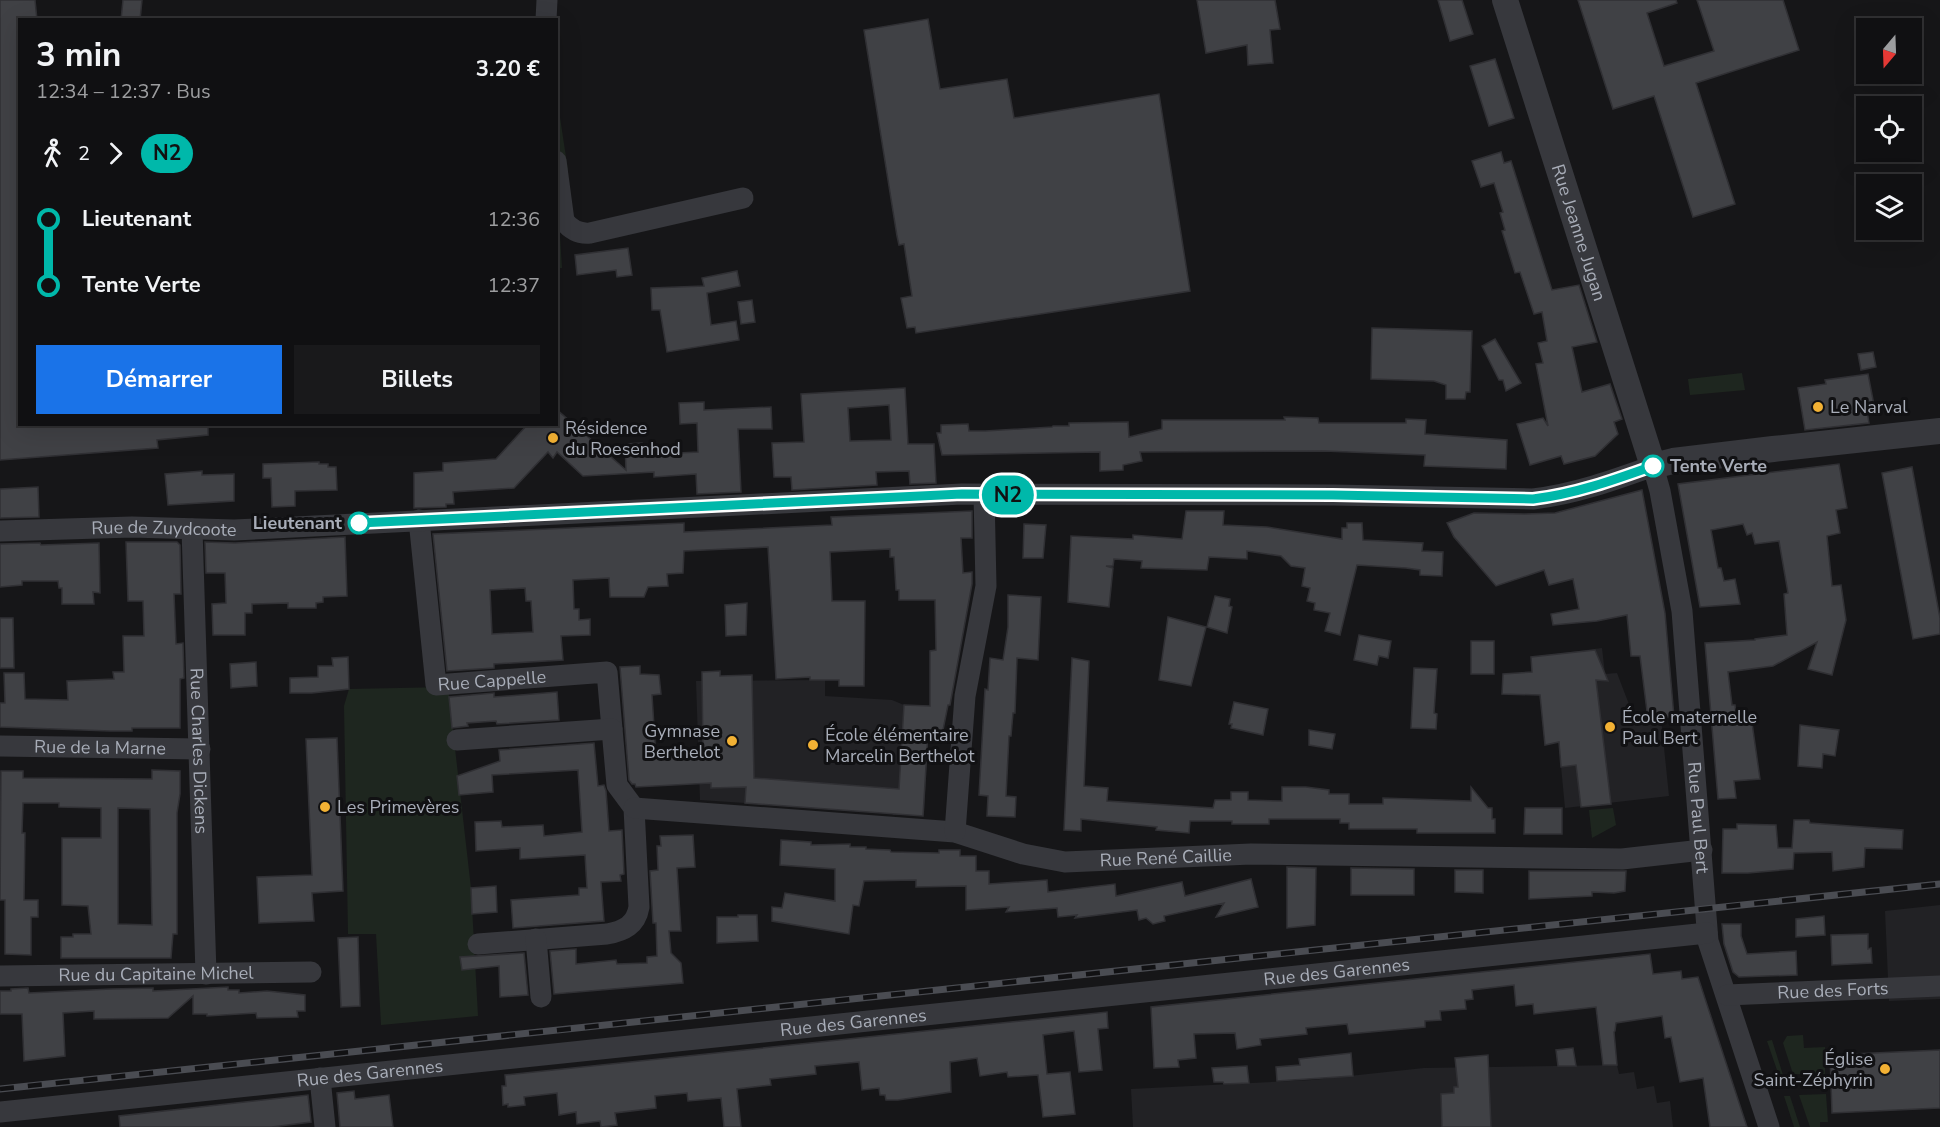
<!DOCTYPE html>
<html lang="fr">
<meta charset="utf-8">
<style>
:root{--surface:#101012;--page:#19191b;--text:#f1f3f6;--muted:#9c9d9f;--line:#303032;--accent:#1a73e8}
body{margin:0;font-family:"Nunito Sans",sans-serif;background:var(--page);color:var(--text);height:100vh;display:flex;flex-direction:column;font-size:22px;white-space:nowrap}
*{box-sizing:border-box;margin:0}
p{font-size:20px;color:var(--muted)}
.icon{flex:none;width:33px;height:33px;fill:none;stroke:currentColor;stroke-width:2;stroke-linecap:round;stroke-linejoin:round}
.map{position:relative;flex:1;overflow:hidden}
.details{position:absolute;left:18px;top:18px;width:540px;height:408px;display:flex;flex-direction:column;background:var(--surface);border-radius:0px;box-shadow:0 6px 24px #0002,0 0 0 2px var(--line)}
.details>*{flex:none}
.badge{padding:0 12px;border-radius:20px;font-size:21px;line-height:39px}
.needle{width:39px;rotate:199deg}
.controls{position:absolute;left:1856px;top:18px;display:grid;gap:12px}
.controls a{display:grid;place-items:center;width:66px;height:66px;border-radius:0px;background:var(--surface);box-shadow:0 6px 24px #0002,0 0 0 2px var(--line);font-size:30px}
.map>.badge{position:absolute;translate:-50% -50%;box-shadow:0 0 0 3px #fff}
.legs{display:flex;align-items:center;gap:9px;height:66px;padding:0 18px;font-size:20px}
.legs p{margin-inline-start:auto}
.summary{display:flex;align-items:center;justify-content:space-between;height:102px;padding:0 18px}
h1{font-size:33px;font-weight:700;line-height:45px}
.action{display:flex;gap:12px;margin-top:auto;padding:12px 18px}
.action a{flex:1;height:69px;border-radius:0px;background:var(--accent);color:#fff;font-size:24px;font-weight:700;line-height:69px;text-align:center}
.action a+a{background:var(--page);color:var(--text)}
ul{padding:0 18px;list-style:none}
li{display:flex;align-items:center;gap:21px;height:66px;font-size:22px}
li i{display:grid;place-items:center;width:9px;height:100%;margin:0 8px;background:currentColor}
li i::after{content:'';width:15px;height:15px;margin:-8px;border:4px solid;border-radius:50%;background:var(--surface)}
li p{margin-inline-start:auto}
li:first-child i{background:linear-gradient(#0000 50%,currentColor 0)}
li:last-child i{background:linear-gradient(currentColor 50%,#0000 0)}
.map>svg:first-child{display:block}
</style>
<div class="map">
<svg width="1940" height="1127" viewBox="0 0 1940 1127">
<rect width="100%" height="100%" fill="#161618"/>
<g fill="#222225">
<polygon points="1602,648 1605,674 1617,673 1635,720 1661,718 1669,796 1565,808 1554,693 1535,694 1531,657"/>
<polygon points="825,680 825,696 892,700 904,705 930,706 924,815 893,815 892,813 700,800 696,681"/>
<polygon points="1940,905 1940,999 1889,1001 1885,911"/>
<polygon points="1617,1065 1619,1074 1634,1072 1637,1089 1654,1086 1657,1103 1670,1101 1673,1127 1133,1127 1131,1089 1312,1080 1424,1068"/>
</g>
<g fill="#1e261f">
<polygon points="556,91 568,170 559,220 562,268 557,268"/>
<polygon points="1742,373 1745,390 1690,395 1688,379"/>
<polygon points="448,687 471,888 478,1016 381,1025 376,934 348,934 344,706 349,689"/>
<polygon points="1613,808 1616,825 1592,838 1589,810"/>
<polygon points="1803,1035 1804,1048 1825,1047 1825,1075 1793,1074 1783,1043 1787,1036"/>
<polygon points="1772,1040 1783,1075 1779,1076 1767,1041"/>
<polygon points="1826,1094 1828,1122 1820,1122 1820,1127 1810,1127 1799,1095"/>
<polygon points="1784,1096 1790,1096 1800,1127 1794,1127"/>
</g>
<g fill="#404145" stroke="#303034" stroke-width="1.5" fill-rule="evenodd">
<polygon points="0,0 35,0 37,20 20,20 20,424 208,424 208,435 157,440 158,448 0,460"/>
<polygon points="123,0 142,0 140,20 121,20"/>
<polygon points="1197,0 1275,0 1280,29 1270,30 1273,63 1248,65 1247,45 1206,53"/>
<polygon points="1438,0 1462,0 1473,34 1450,41"/>
<polygon points="1578,0 1676,0 1677,3 1647,13 1664,66 1714,51 1697,0 1783,0 1799,50 1696,83 1735,204 1693,217 1654,96 1613,109"/>
<polygon points="928,19 940,89 1007,79 1014,118 1159,94 1190,291 916,333 915,327 907,328 901,298 912,296 904,244 899,245 897,236 864,30"/>
<polygon points="1495,59 1514,118 1489,126 1470,66"/>
<polygon points="1501,152 1504,163 1511,161 1552,290 1579,285 1597,342 1572,347 1582,392 1610,384 1622,419 1614,422 1618,434 1595,456 1564,464 1561,456 1530,465 1523,443 1517,424 1543,418 1548,426 1536,364 1543,363 1538,343 1547,341 1542,312 1534,314 1520,272 1515,273 1502,231 1505,230 1500,213 1503,212 1494,183 1481,187 1472,161"/>
<polygon points="628,248 632,275 617,277 616,270 577,275 575,255"/>
<polygon points="737,271 740,286 707,293 711,325 736,321 739,340 667,352 660,310 652,310 651,288 704,286 702,278"/>
<polygon points="752,300 755,322 741,324 738,302"/>
<polygon points="1372,328 1472,331 1470,392 1466,392 1465,399 1446,399 1446,385 1434,381 1371,379"/>
<polygon points="1495,339 1521,383 1506,391 1503,380 1499,380 1482,346"/>
<polygon points="1873,352 1876,367 1861,370 1858,354"/>
<polygon points="1868,374 1875,410 1867,411 1869,423 1805,430 1798,388 1826,384 1825,380"/>
<path d="M905 388 908 444H934L936 483 910 484 909 471 876 472 877 485 792 490 791 477H774L772 443 804 442 801 394ZM889 405 891 440 850 441 848 408Z"/>
<polygon points="704,402 704,410 771,407 772,429 738,429 741,492 697,494 696,474 654,477 654,472 583,476 557,452 553,458 548,452 514,488 453,492 454,504 446,504 446,507 414,508 414,473 443,471 443,463 496,459 528,424 556,424 556,409 626,470 625,444 642,443 642,447 657,446 658,454 698,452 697,423 680,424 679,403"/>
<polygon points="1284,417 1318,418 1319,423 1406,423 1406,419 1426,420 1425,434 1507,440 1506,469 1424,466 1425,455 1324,451 1140,452 1142,461 1123,465 1123,470 1100,471 1100,452 942,455 937,433 941,433 941,425 968,424 969,431 985,431 1052,427 1053,426 1069,426 1069,423 1128,422 1129,437 1162,429 1162,420 1285,420"/>
<polygon points="319,462 319,464 328,464 328,467 336,467 337,490 295,491 295,506 272,507 271,478 263,478 263,464"/>
<polygon points="1839,464 1847,508 1836,510 1840,533 1827,536 1832,586 1841,585 1846,620 1832,675 1808,669 1817,642 1773,666 1728,672 1732,705 1735,705 1736,715 1747,715 1747,723 1752,723 1760,779 1734,781 1736,798 1718,799 1705,643 1755,640 1755,639 1787,635 1784,594 1788,593 1779,541 1755,544 1752,533 1747,535 1743,524 1711,530 1718,568 1721,568 1724,581 1735,579 1740,604 1700,607 1678,484"/>
<polygon points="1912,467 1940,618 1940,634 1913,639 1882,473"/>
<polygon points="202,471 202,475 234,474 234,501 168,505 165,474"/>
<polygon points="38,487 39,517 0,518 0,489"/>
<polygon points="1642,490 1665,613 1674,717 1648,719 1640,656 1631,656 1627,615 1597,621 1553,625 1551,614 1579,609 1573,579 1549,585 1544,570 1496,586 1454,537 1447,523 1474,513 1525,514 1555,513"/>
<path d="M972 511V538H961L963 573 972 572V584L950 705H948L942 735 928 733 923 816 745 803 746 787 711 788V783L636 787 635 784H632L629 780 620 667 640 666V674L659 675 661 694 652 695 656 758 703 755 702 672 720 671V676L752 675 754 778 899 789 904 705 930 706V651L936 650 935 600H899V590H896L894 557H890V549L830 552 832 601H865L864 686H839V680H810V677L776 679 768 547 684 551 683 573 667 574 668 586 648 587 644 597H610L609 578 573 580 574 609H579V620L590 619V635L561 636 563 660 494 664V668L447 671 433 534 684 523V532L832 525 831 517ZM525 588 526 601H531L533 632 492 634 490 590Z"/>
<polygon points="1186,511 1224,511 1223,525 1267,527 1342,539 1342,528 1347,528 1347,523 1362,523 1363,540 1423,543 1422,551 1443,552 1442,576 1420,575 1420,570 1406,568 1357,565 1340,635 1325,631 1330,613 1314,610 1315,603 1307,601 1310,588 1302,586 1305,568 1291,566 1281,556 1247,551 1247,559 1209,557 1207,570 1141,568 1142,561 1114,559 1113,566 1106,566 1113,568 1109,607 1068,602 1071,536 1133,539 1133,535 1182,539"/>
<polygon points="1024,524 1046,525 1043,558 1023,558"/>
<polygon points="345,537 347,596 323,597 323,602 316,603 316,608 288,608 288,603 252,604 252,613 245,613 245,635 213,635 212,604 226,603 225,573 206,573 205,542 235,543"/>
<polygon points="126,542 177,542 180,545 181,594 174,594 176,644 183,643 184,678 180,679 180,728 132,728 132,731 110,731 0,727 0,703 5,703 4,673 24,673 25,699 68,700 67,681 114,679 113,672 124,672 123,636 144,636 143,601 128,601"/>
<polygon points="40,543 41,545 99,543 100,593 93,592 94,604 62,604 62,588 59,588 58,581 22,581 22,585 0,587 0,544"/>
<polygon points="1008,595 1041,597 1038,660 1017,658 1015,713 1013,713 1011,736 1009,736 1006,796 1016,797 1015,817 987,816 988,796 979,795 985,689 988,690 990,658 1003,660 1008,627"/>
<polygon points="1215,596 1230,599 1229,606 1232,607 1227,633 1207,627"/>
<polygon points="747,603 746,635 726,636 725,605"/>
<polygon points="1168,617 1206,627 1191,686 1159,680"/>
<polygon points="0,618 13,618 14,668 0,668"/>
<polygon points="1359,635 1391,641 1388,658 1379,656 1377,665 1354,660"/>
<rect x="1471" y="641" width="23" height="33"/>
<polygon points="1595,650 1608,681 1596,680 1611,804 1581,807 1576,765 1561,767 1559,742 1545,745 1540,695 1502,694 1503,674 1532,672 1531,657"/>
<polygon points="348,657 349,689 312,693 290,693 290,678 318,677 318,666 333,666 332,658"/>
<polygon points="1072,658 1089,661 1084,786 1108,788 1107,801 1213,808 1215,800 1231,800 1231,792 1248,792 1248,800 1282,801 1282,787 1306,787 1329,790 1329,794 1349,794 1349,804 1383,804 1383,798 1471,801 1471,787 1488,808 1492,808 1492,819 1495,819 1495,833 1417,833 1417,829 1349,829 1349,823 1340,823 1340,819 1269,819 1269,824 1232,824 1232,821 1190,821 1189,833 1156,830 1157,827 1081,819 1081,831 1064,830"/>
<polygon points="256,662 257,686 231,688 230,664"/>
<polygon points="1414,668 1437,669 1434,713 1437,714 1436,729 1411,728"/>
<polygon points="557,692 559,720 497,724 496,721 467,723 468,726 452,728 449,697 494,693 494,697"/>
<polygon points="1234,702 1268,709 1263,735 1231,728 1232,724 1229,724"/>
<polygon points="1800,725 1839,730 1835,756 1823,754 1822,768 1798,766"/>
<polygon points="1309,730 1335,734 1332,749 1309,745"/>
<polygon points="337,738 343,891 312,893 314,921 259,923 257,877 312,875 306,739"/>
<polygon points="594,743 598,786 604,785 606,791 609,831 622,830 624,874 620,875 621,881 601,882 604,921 513,928 511,900 579,895 579,888 587,888 585,855 520,859 520,848 476,851 475,822 501,821 502,827 543,825 544,836 582,832 578,770 492,775 493,792 459,795 457,776 500,761 499,750"/>
<path d="M152 770 180 771V794L177 813V934H173L171 958H61V937H73V934H91L88 906 62 905V838H101V808L59 807V803H23L22 833H25L24 900H38V917H31V955L5 954V900H0L1 771H23V778L152 779ZM118 808 150 809 152 925 118 924Z"/>
<polygon points="1525,808 1562,808 1562,834 1524,834"/>
<polygon points="1794,820 1809,820 1810,823 1903,830 1902,849 1865,848 1864,867 1833,871 1832,852 1794,853 1793,869 1748,873 1722,873 1723,829 1737,829 1737,824 1776,825 1778,848 1792,848"/>
<polygon points="693,835 695,867 677,868 681,931 669,931 671,953 681,963 683,983 554,994 550,951 576,949 576,964 616,960 617,964 647,963 647,957 657,956 656,923 653,923 650,871 658,870 657,846 661,846 660,836"/>
<polygon points="781,840 811,842 811,845 850,844 850,847 866,847 866,849 890,850 891,852 939,853 939,850 960,850 960,856 976,856 976,871 989,871 989,884 1047,880 1048,892 1115,884 1116,896 1182,882 1185,896 1251,879 1258,907 1216,917 1224,903 1164,916 1165,921 1153,924 1146,918 1139,920 1137,910 1075,918 1077,915 1058,917 1057,908 1006,912 1009,907 966,910 966,886 916,887 916,880 864,881 859,906 853,905 849,934 772,921 772,907 782,908 785,893 835,901 835,869 780,865"/>
<polygon points="1287,867 1316,868 1315,925 1287,928"/>
<polygon points="1351,868 1414,869 1414,895 1351,895"/>
<polygon points="1455,870 1483,870 1483,893 1455,892"/>
<polygon points="1529,871 1626,871 1625,891 1614,893 1592,892 1592,896 1529,899"/>
<polygon points="496,886 497,912 472,914 471,888"/>
<polygon points="738,915 757,915 758,941 717,943 717,917 738,917"/>
<polygon points="1824,916 1825,935 1796,937 1796,919"/>
<polygon points="1722,924 1741,924 1741,936 1747,954 1796,951 1797,975 1739,977 1733,972 1724,944"/>
<polygon points="1868,934 1868,949 1871,948 1872,963 1832,965 1831,935"/>
<polygon points="358,937 360,1006 341,1007 338,938"/>
<polygon points="524,953 528,995 500,997 499,966 462,970 460,957"/>
<polygon points="1650,954 1653,974 1681,971 1682,979 1698,977 1747,1127 1710,1127 1703,1078 1680,1082 1671,1037 1665,1038 1662,1016 1616,1023 1615,1031 1614,1032 1617,1065 1603,1065 1596,1007 1534,1014 1533,1004 1516,1006 1514,985 1472,990 1473,999 1465,1000 1466,1009 1440,1011 1441,1020 1425,1021 1425,1027 1349,1034 1347,1024 1306,1028 1307,1034 1260,1039 1261,1045 1237,1049 1235,1033 1194,1034 1196,1058 1178,1060 1179,1067 1154,1068 1151,1007"/>
<polygon points="228,987 228,990 239,990 239,993 267,991 305,995 305,1011 297,1011 298,1017 257,1018 256,1013 207,1016 207,1014 193,1014 193,996 168,1018 94,1019 94,1011 63,1013 65,1056 24,1061 22,1014 0,1014 0,991 11,991 11,989 28,988 29,993 111,989 153,988 153,991"/>
<polygon points="1107,1012 1108,1028 1098,1029 1102,1070 1079,1072 1074,1031 1043,1035 1047,1074 1070,1072 1075,1114 1043,1117 1038,1075 1008,1077 1007,1072 980,1076 977,1058 950,1062 951,1092 898,1100 886,1100 885,1095 880,1095 879,1088 862,1090 859,1062 815,1066 816,1074 770,1079 771,1085 737,1089 741,1127 724,1127 721,1098 688,1101 687,1093 655,1096 656,1108 615,1113 617,1125 601,1127 600,1121 577,1124 576,1112 559,1115 557,1093 524,1097 525,1105 508,1107 508,1104 503,1105 502,1086 506,1086 505,1075"/>
<polygon points="1573,1048 1576,1066 1558,1066 1556,1050"/>
<polygon points="1940,1050 1940,1108 1832,1113 1830,1055"/>
<polygon points="1351,1053 1353,1076 1277,1081 1276,1067 1300,1065 1299,1059"/>
<polygon points="1488,1055 1491,1127 1442,1127 1441,1094 1454,1093 1454,1087 1458,1087 1455,1058"/>
<polygon points="1247,1066 1249,1083 1224,1084 1223,1082 1214,1082 1212,1068"/>
<polygon points="354,1091 355,1099 389,1095 393,1127 340,1127 337,1093"/>
<polygon points="308,1095 311,1122 272,1127 120,1127 119,1116"/>
</g>
<g fill="none" stroke-linecap="round" stroke-linejoin="round">
<g stroke="#37383d" stroke-width="21">
<polyline points="546,20 547,0"/>
<path d="M556 161 564 221C571 230 579 234 590 233L743 198"/>
<path id="s1" d="M419 520 436 685 607 672 612 729"/>
<path id="s2" d="M192 529 206 974"/>
<path id="s3" d="M0 531 132 527 234 530 962 494 1333 495 1533 499C1575 494 1614 480 1653 466L1660 491 1682 611 1708 941 1769 1127"/>
<path d="M457 740 612 729 617 785 634 808 639 907C636 925 624 931 607 934L478 944"/>
<path id="s4" d="M0 746 200 749"/>
<path id="s5" d="M634 808 955 832 1023 854 1065 862 1251 854 1622 859 1702 850"/>
<polyline points="955,832 965,696 986,586 984,494"/>
<polyline points="536,939 541,997"/>
<path id="s6" d="M0 976 311 972"/>
<path id="s7" d="M1727 995 1940 986"/>
<polyline points="320,1078 325,1127"/>
<path id="s8" d="M0 1112 1707 933"/>
</g>
<path stroke="#37383d" stroke-width="26" id="s9" d="M1505 0 1653 466 1673 461 1773 449 1940 431"/>
<g stroke="#4a4c52" stroke-width="7">
<polyline id="rail" points="0,1089 1940,884"/>
</g>
<use href="#rail" stroke="#111113" stroke-width="4.5" stroke-dasharray="14" stroke-linecap="butt"/>
</g>
<g fill="none" stroke-linecap="round" stroke-linejoin="round">
<g stroke="#fff" stroke-width="14">
<path id="line-1" d="M359 523 962 494 1333 495 1533 499C1575 494 1614 480 1653 466"/>
</g>
<use href="#line-1" stroke="#00b8aa" stroke-width="9"/>
</g>
<g fill="#f2b134" stroke="#111113" stroke-width="2">
<circle cx="1818" cy="407" r="6"/>
<circle cx="553" cy="438" r="6"/>
<circle cx="1610" cy="727" r="6"/>
<circle cx="732" cy="741" r="6"/>
<circle cx="813" cy="745" r="6"/>
<circle cx="325" cy="807" r="6"/>
<circle cx="1885" cy="1069" r="6"/>
</g>
<g fill="#fff" stroke="#00b8aa" stroke-width="3">
<circle cx="1653" cy="466" r="10"/>
<circle cx="359" cy="523" r="10"/>
</g>
<g text-anchor="middle" stroke-width="6" stroke-linejoin="round" paint-order="stroke">
<g font-size="18" fill="#a8adb8" stroke="#111113">
<text dy="6" stroke="none"><textPath href="#s9" startOffset="244">Rue Jeanne Jugan</textPath></text>
<text dy="6" stroke="none"><textPath href="#s3" startOffset="164">Rue de Zuydcoote</textPath></text>
<text dy="6" stroke="none"><textPath href="#s1" startOffset="222">Rue Cappelle</textPath></text>
<text dy="6" stroke="none"><textPath href="#s4" startOffset="100">Rue de la Marne</textPath></text>
<text dy="6" stroke="none"><textPath href="#s2" startOffset="222">Rue Charles Dickens</textPath></text>
<text dy="6" stroke="none"><textPath href="#s3" startOffset="2014">Rue Paul Bert</textPath></text>
<text dy="6" stroke="none"><textPath href="#s5" startOffset="537">Rue René Caillie</textPath></text>
<text dy="6" stroke="none"><textPath href="#s8" startOffset="1344">Rue des Garennes</textPath></text>
<text dy="6" stroke="none"><textPath href="#s6" startOffset="156">Rue du Capitaine Michel</textPath></text>
<text dy="6" stroke="none"><textPath href="#s7" startOffset="106">Rue des Forts</textPath></text>
<text dy="6" stroke="none"><textPath href="#s8" startOffset="858">Rue des Garennes</textPath></text>
<text dy="6" stroke="none"><textPath href="#s8" startOffset="372">Rue des Garennes</textPath></text>
</g>
<g font-size="18" fill="#a8adb8" stroke="#111113" text-anchor="start">
<text x="1830" y="413">Le Narval</text>
<text x="565" y="434">Résidence<tspan x="565" dy="21">du Roesenhod</tspan></text>
<text x="1622" y="723">École maternelle<tspan x="1622" dy="21">Paul Bert</tspan></text>
<text x="720" y="737" text-anchor="end">Gymnase<tspan x="720" dy="21">Berthelot</tspan></text>
<text x="825" y="741">École élémentaire<tspan x="825" dy="21">Marcelin Berthelot</tspan></text>
<text x="337" y="813">Les Primevères</text>
<text x="1873" y="1065" text-anchor="end">Église<tspan x="1873" dy="21">Saint-Zéphyrin</tspan></text>
</g>
<g font-size="18" font-weight="bold" fill="#a8adb8" stroke="#111113" text-anchor="start">
<text x="1670" y="472">Tente Verte</text>
<text x="342" y="529" text-anchor="end">Lieutenant</text>
</g>
</g>
</svg>
<div class="controls">
<a><svg class="needle" viewBox="-14 -14 28 28"><path d="M0-13l5 13h-10z" fill="#e53935"/><path d="M0 13l5-13h-10z" fill="#9c9d9f"/></svg></a>
<a><svg class="icon" aria-label="locate" viewBox="0 0 24 24"><circle cx="12" cy="12" r="6"/><path d="M12 2v4M12 18v4M2 12h4M18 12h4"/></svg></a>
<a><svg class="icon" aria-label="layers" viewBox="0 0 24 24"><path d="M12 4l9 5-9 5-9-5zM3 14l9 5 9-5"/></svg></a>
</div>
<b class="badge" style="left:1008px;top:495px;background:#00b8aa;color:#111">N2</b>
<section class="details">
<div class="summary"><div><h1>3 min</h1><p>12:34 – 12:37 · Bus</p></div><b>3.20 €</b></div>
<div class="legs"><svg class="icon" aria-label="walk" viewBox="0 0 24 24"><circle cx="13" cy="4" r="2"/><path d="M13 8l-2 6 4 7M11 14l-3 7M7 12l3-4h3l4 4"/></svg>2<svg class="icon" aria-label="forward" viewBox="0 0 24 24"><path d="M9 5l7 7-7 7"/></svg><b class="badge" style="background:#00b8aa;color:#111">N2</b></div>
<ul>
<li><i style="color:#00b8aa"></i><b>Lieutenant</b><p>12:36</p></li>
<li><i style="color:#00b8aa"></i><b>Tente Verte</b><p>12:37</p></li>
</ul>
<div class="action"><a>Démarrer</a><a>Billets</a></div>
</section>
</div>
